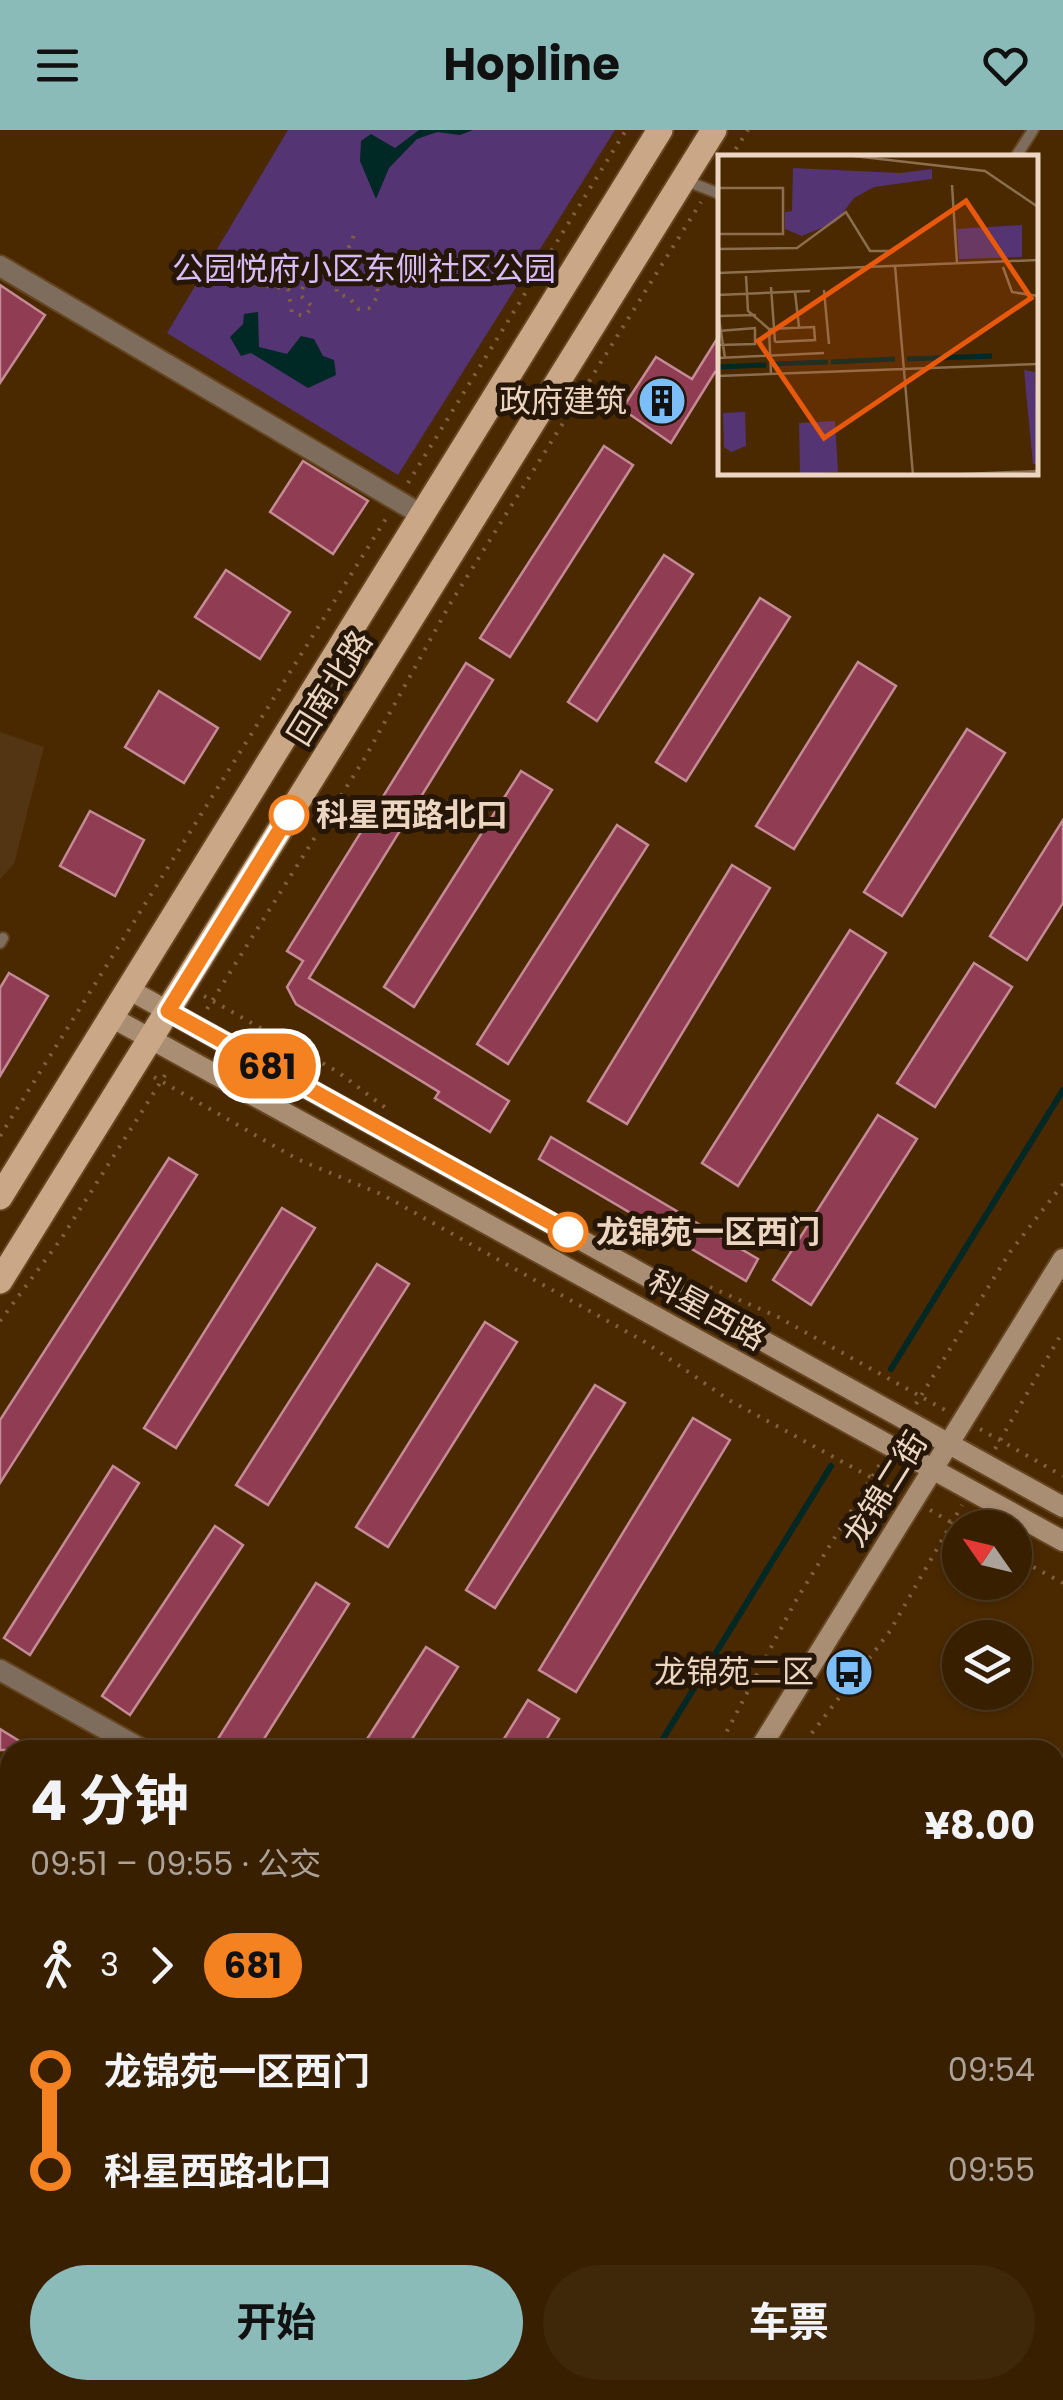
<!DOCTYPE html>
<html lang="zh">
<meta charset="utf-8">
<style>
:root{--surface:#381f00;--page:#3f270a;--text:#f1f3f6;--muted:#aba299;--line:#523d22;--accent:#8bbbb9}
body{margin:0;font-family:Poppins,"Noto Sans SC",sans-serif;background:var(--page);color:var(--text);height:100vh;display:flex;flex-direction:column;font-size:38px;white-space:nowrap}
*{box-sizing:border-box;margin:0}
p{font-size:32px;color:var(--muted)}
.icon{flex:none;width:55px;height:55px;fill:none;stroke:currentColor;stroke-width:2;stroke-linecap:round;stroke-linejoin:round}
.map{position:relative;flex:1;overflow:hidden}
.drawer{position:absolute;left:0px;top:1610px;width:1065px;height:660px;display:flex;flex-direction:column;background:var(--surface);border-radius:30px 30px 0 0;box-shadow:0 2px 8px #0004,0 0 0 2px var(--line)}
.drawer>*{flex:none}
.badge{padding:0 20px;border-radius:32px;font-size:35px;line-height:65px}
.needle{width:65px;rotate:304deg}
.controls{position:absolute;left:942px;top:1380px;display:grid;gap:20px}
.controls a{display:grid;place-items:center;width:90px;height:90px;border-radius:50%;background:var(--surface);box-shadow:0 2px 8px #0004,0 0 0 2px var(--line);font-size:50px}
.map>.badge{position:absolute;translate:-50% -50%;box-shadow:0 0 0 5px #fff}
.legs{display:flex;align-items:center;gap:15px;height:110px;padding:0 30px;font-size:32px}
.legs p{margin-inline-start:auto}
.headline{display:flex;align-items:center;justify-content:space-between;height:170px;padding:0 30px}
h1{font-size:55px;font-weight:700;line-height:75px}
.primary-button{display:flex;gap:20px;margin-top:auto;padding:20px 30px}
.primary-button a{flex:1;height:115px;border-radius:60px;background:var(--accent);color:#111;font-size:40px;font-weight:700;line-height:115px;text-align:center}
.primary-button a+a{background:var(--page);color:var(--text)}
ul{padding:0 30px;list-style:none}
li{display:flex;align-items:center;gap:35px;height:100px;font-size:38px}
li i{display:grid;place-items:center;width:15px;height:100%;margin:0 12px;background:currentColor}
li i::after{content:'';width:25px;height:25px;margin:-12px;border:8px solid;border-radius:50%;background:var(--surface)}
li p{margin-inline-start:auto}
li:first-child i{background:linear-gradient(#0000 50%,currentColor 0)}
li:last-child i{background:linear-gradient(currentColor 50%,#0000 0)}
header{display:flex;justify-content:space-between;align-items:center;height:130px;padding:0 30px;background:var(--accent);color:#111;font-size:45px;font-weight:700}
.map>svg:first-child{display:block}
</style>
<header><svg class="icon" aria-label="menu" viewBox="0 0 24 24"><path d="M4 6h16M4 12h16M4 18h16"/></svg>Hopline<svg class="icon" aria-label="heart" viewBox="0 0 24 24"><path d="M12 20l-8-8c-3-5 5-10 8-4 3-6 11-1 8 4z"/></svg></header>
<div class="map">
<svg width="1063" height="2270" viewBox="0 0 1063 2270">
<rect width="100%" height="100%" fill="#4a2900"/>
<g fill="#533513">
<polygon points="0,602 44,617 14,734 0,749"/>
<polygon points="414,2260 893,2260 887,2270 408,2270"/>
</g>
<g fill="#543473">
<polygon points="288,0 615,0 398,345 167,203"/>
<polygon points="1055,2133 1063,2137 1063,2270 887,2270 893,2260 1055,2260"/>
</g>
<g fill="#002825">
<polygon points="419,0 473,0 460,5 437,2 417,9 389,38 376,69 360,31 361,11 371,4 395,18"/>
<polygon points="258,182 259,217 287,224 301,206 314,209 323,226 334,230 336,245 308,258 251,223 241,226 230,207 243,194 244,184"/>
</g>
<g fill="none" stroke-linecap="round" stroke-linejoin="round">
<g stroke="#002825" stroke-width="6">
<polyline points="891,1239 1063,960"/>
<polyline points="656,1620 831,1336"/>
<polyline points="256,2270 262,2260"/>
</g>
</g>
<g fill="#903d54" stroke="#c48b97" stroke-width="2.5">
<polygon points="0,155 45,185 0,253"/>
<polygon points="720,204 720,245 715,242 671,313 622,279 656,227 692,249"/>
<polygon points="604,316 633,335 510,527 480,508"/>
<polygon points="303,331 368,371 333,424 270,382"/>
<polygon points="664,425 693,444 597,591 568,572"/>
<polygon points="226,440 290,482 260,529 195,487"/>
<polygon points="760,468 790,487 686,651 656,632"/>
<polygon points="858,532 896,556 794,719 756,696"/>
<polygon points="466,533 493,550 309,848 509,971 490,1002 435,968 439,962 296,874 287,857 303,831 287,821"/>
<polygon points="159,561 218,598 184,653 125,617"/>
<polygon points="967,599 1005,623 902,786 864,762"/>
<polygon points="521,641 552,660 414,877 384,857"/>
<polygon points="90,681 144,710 115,766 60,736"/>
<polygon points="1063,690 1063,773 1027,830 990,806"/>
<polygon points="617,695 648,715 508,934 477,914"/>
<polygon points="732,735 770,758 627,994 588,971"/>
<polygon points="850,800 886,823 738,1056 702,1033"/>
<polygon points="974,833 1012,857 935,977 897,953"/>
<polygon points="9,843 48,866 0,946 0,858"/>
<polygon points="878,985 917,1009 811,1175 773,1150"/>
<polygon points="551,1007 758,1129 746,1151 539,1029"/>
<polygon points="169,1028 197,1045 0,1353 0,1290"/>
<polygon points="282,1078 315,1098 176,1318 144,1298"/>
<polygon points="377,1134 409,1154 268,1375 236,1355"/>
<polygon points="485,1192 517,1212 388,1417 356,1397"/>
<polygon points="595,1255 625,1273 495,1478 466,1460"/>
<polygon points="693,1288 730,1310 576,1562 539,1540"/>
<polygon points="113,1336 139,1353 30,1525 4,1508"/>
<polygon points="215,1396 243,1415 130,1585 102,1566"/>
<polygon points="316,1453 349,1474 257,1620 211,1620"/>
<polygon points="426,1517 458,1537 405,1620 360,1620"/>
<polygon points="528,1570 559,1589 540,1620 497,1620"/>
<polygon points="0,1599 34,1620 0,1620"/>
</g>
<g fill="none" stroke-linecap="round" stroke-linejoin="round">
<g stroke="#64451f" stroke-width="14">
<g id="lane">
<polyline points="1015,28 1033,0"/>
<polyline points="684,50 720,64"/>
<polyline points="0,813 3,808"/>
</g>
</g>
<g stroke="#64451f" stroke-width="24">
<g id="street">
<polyline points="0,136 422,385"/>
<polyline points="0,1540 143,1620"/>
<polyline points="0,1841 10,1846"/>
<polyline points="0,2065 10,2048"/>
<polyline points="0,2098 10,2105"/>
<polyline points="0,2156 10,2162"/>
<polyline points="185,2260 192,2270"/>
<polyline points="158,2270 164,2260"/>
</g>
</g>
<g stroke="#64451f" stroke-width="24">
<g id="secondary">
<polyline points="128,859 1063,1377"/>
<polyline points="111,887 1063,1411"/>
<polyline points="759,1620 1063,1129"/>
<polyline points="356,2270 362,2260"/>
</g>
</g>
<g stroke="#64451f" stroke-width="29">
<g id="primary">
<polyline points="0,1067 660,0"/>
<polyline points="0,1151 714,0"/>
</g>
</g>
<g stroke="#7f613f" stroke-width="4" stroke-dasharray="2.5 8" stroke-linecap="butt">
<polyline points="730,28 748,0"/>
<path d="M267 156 288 159 292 183 304 186 313 177 300 165C305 147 320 136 336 149L337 164 349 167 358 179 369 178 378 166 377 153 343 131 354 105"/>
<polyline points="408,353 626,0"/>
<polyline points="204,866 338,942 387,979"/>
<polyline points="207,879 366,626 450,474 701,72"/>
<polyline points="154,947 297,1029 383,1065 645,1212 729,1270 896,1361"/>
<polyline points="0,1006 387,387"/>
<polyline points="710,1157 778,1187 945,1280"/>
<polyline points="0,1191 61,1109 167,942"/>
<polyline points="916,1274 1010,1122 1063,1054"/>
<polyline points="980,1299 1063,1346"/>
<polyline points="995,1319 1063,1201"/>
<polyline points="930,1380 961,1398"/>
<polyline points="1015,1427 1063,1453"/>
<polyline points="717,1620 795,1472 880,1334"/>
<polyline points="799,1620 890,1501 962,1375"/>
<polyline points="315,2270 321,2260"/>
<polyline points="396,2270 402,2260"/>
</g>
<use href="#lane" stroke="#7e6d5d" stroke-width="10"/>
<use href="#street" stroke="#7e6d5d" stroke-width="20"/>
<use href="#secondary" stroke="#a98e74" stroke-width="20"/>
<use href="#primary" stroke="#caa786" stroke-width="25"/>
</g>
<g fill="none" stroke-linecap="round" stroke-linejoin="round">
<g stroke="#fff" stroke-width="22">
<polyline id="line-1" points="289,685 168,881 568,1102"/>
</g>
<use href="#line-1" stroke="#f58220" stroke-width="15"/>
</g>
<defs>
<g id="building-disc" transform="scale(2.5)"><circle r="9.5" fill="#7bbef8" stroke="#251607"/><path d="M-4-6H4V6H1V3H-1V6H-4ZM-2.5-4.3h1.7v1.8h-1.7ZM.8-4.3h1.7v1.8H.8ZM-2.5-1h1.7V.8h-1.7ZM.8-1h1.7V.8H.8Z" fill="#111"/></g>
<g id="bus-disc" transform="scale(2.5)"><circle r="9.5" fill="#7bbef8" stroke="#251607"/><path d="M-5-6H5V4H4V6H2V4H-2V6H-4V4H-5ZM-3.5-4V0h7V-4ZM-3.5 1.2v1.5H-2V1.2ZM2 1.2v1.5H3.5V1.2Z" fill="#111"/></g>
</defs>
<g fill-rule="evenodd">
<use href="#building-disc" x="662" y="271"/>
<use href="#bus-disc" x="849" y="1542"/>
</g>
<g fill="#fff" stroke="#f58220" stroke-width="5">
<circle cx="289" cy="685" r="18"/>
<circle cx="568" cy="1102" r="18"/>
</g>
<g text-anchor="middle" stroke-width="10" stroke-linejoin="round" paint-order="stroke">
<g font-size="32" fill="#d7bcf7" stroke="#251607">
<text x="364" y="150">公园悦府小区东侧社区公园</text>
</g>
<g font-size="32" fill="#ecd6c2" stroke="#251607" text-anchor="end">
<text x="627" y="282">政府建筑</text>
<text x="814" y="1553">龙锦苑二区</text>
</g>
<g font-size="32" fill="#ecd6c2" stroke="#251607">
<text transform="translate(330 558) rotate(-58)" y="11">回南北路</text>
<text transform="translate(707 1180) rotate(29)" y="11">科星西路</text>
<text transform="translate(885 1359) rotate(-58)" y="11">龙锦二街</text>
</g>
<g font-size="32" font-weight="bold" fill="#ecd6c2" stroke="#251607" text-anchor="start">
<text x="316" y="696">科星西路北口</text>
<text x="596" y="1113">龙锦苑一区西门</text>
</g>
</g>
<g transform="translate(718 25)">
<rect width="320" height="320" fill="#4a2900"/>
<path d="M75 13 182 18 214 14V24L156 32 136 43 118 67 84 81 67 74V57L74 56ZM304 70V102L241 104 239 74ZM306 215 317 217 320 309H315ZM27 257 28 291 13 297 6 292 5 258ZM117 266 120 317 82 319 81 268Z" fill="#543473"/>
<path fill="none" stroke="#002825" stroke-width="5" d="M189 204 274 201M113 207 177 204M55 209 110 207M0 212 48 210"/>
<path fill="none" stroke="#8b6e4e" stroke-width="2.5" d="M127 0 267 16 320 52M234 30 239 108M0 33H65V79H0M0 94 79 93 128 57 152 96H174M177 111 195 320M285 112 294 137 320 141M0 118 320 105M28 121 30 156 51 174 53 219M53 132 57 187M106 135 111 189M77 137 81 172M0 140 92 136M0 157 7 203M1 161 38 160M51 174 96 172 97 185 57 187M0 176 38 173M0 190 37 189V174M0 203 106 198M0 221 320 209M222 320 320 316"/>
<path fill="#e8590c" fill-opacity="0.15" stroke="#e8590c" stroke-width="5" d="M248 46 313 143 106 283 40 186Z"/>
<rect width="320" height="320" fill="none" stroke="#ecd6c2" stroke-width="5"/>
</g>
</svg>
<div class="controls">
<a><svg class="needle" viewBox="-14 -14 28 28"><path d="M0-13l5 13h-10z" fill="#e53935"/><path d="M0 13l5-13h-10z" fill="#aba299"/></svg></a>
<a><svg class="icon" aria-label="layers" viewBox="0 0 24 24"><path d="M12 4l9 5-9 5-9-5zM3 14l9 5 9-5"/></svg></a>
</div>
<b class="badge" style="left:267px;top:936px;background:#f58220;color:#111">681</b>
<section class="drawer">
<div class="headline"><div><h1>4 分钟</h1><p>09:51 – 09:55 · 公交</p></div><b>¥8.00</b></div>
<div class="legs"><svg class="icon" aria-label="walk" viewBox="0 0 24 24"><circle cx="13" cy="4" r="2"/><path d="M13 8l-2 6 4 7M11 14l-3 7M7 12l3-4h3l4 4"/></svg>3<svg class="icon" aria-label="forward" viewBox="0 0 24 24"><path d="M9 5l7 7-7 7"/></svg><b class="badge" style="background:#f58220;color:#111">681</b></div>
<ul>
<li><i style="color:#f58220"></i><b>龙锦苑一区西门</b><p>09:54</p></li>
<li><i style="color:#f58220"></i><b>科星西路北口</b><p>09:55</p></li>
</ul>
<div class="primary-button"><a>开始</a><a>车票</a></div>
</section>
</div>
